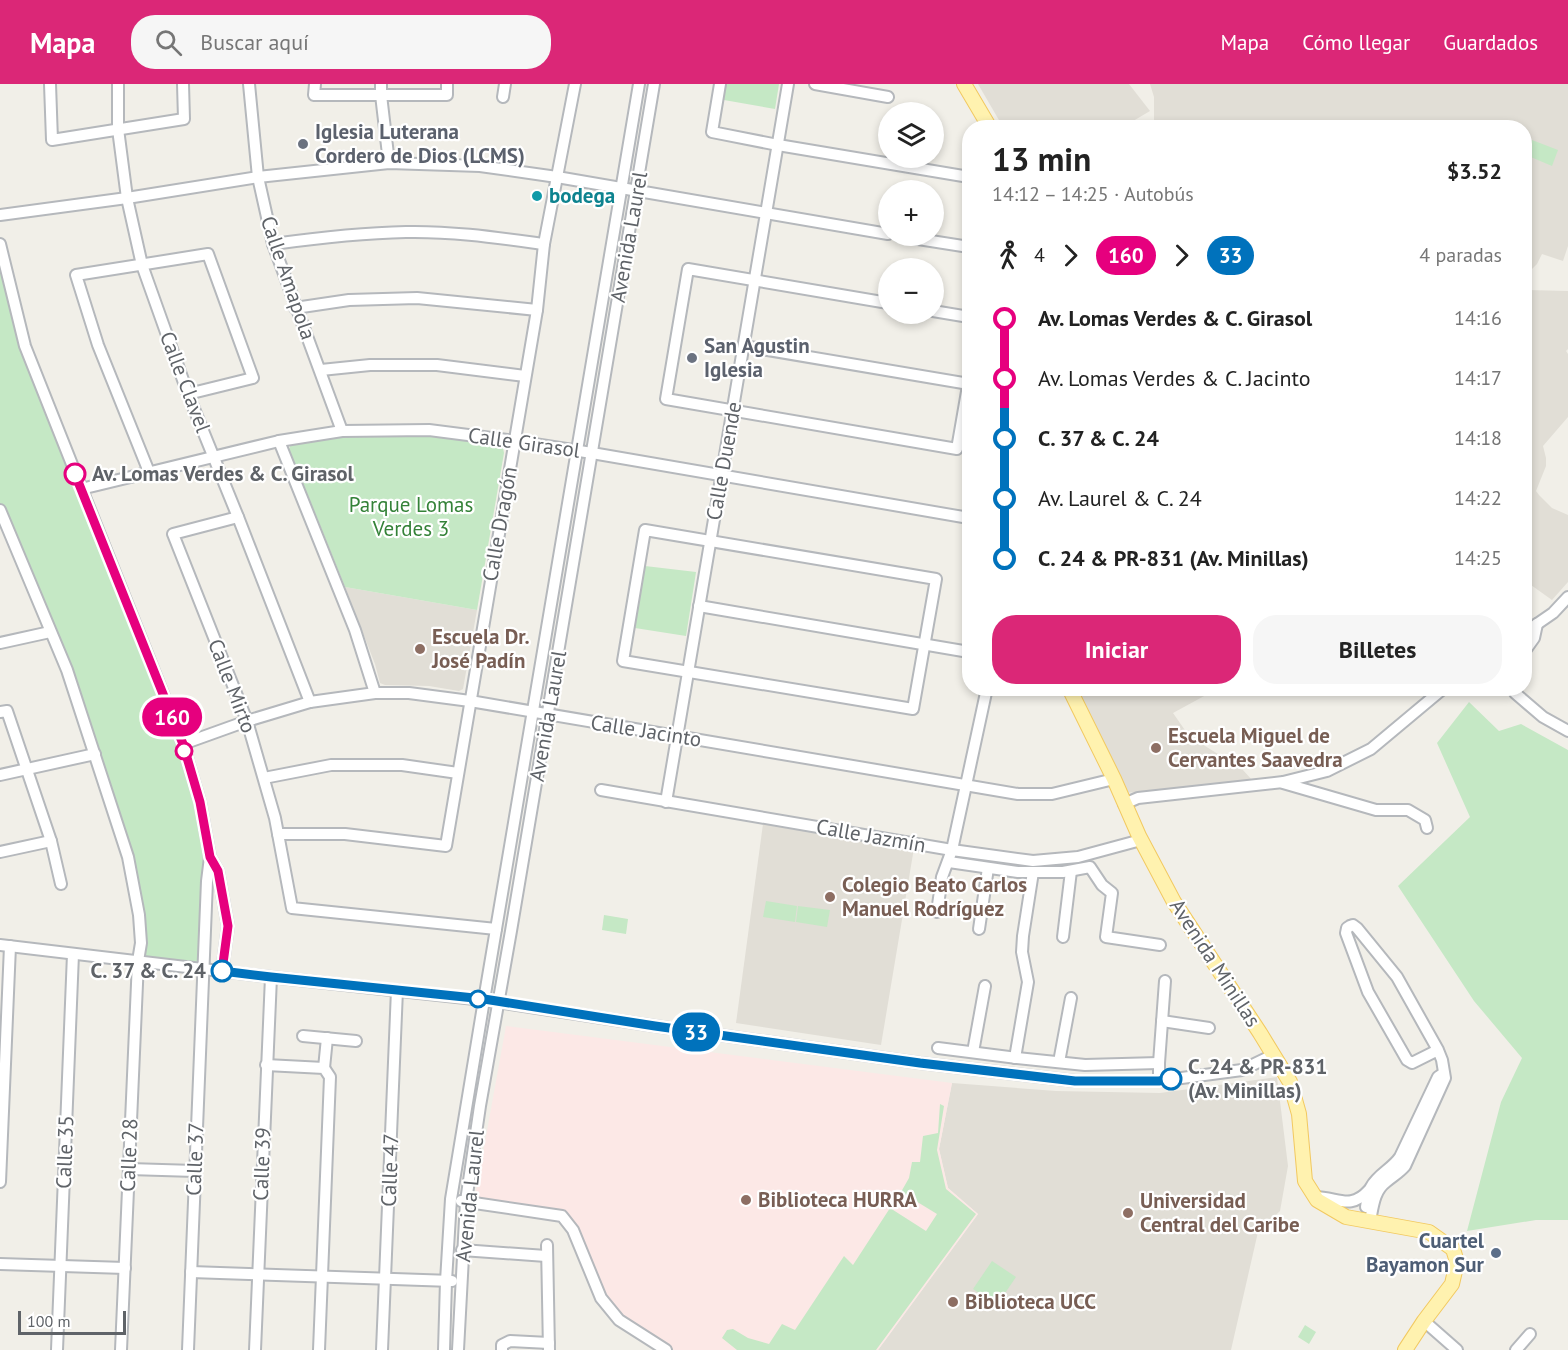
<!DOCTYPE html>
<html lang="es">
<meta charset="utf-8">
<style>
:root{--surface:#fff;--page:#f6f6f6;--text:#222;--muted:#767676;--accent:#db2777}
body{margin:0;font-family:"PT Sans",sans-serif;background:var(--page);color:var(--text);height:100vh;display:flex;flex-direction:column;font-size:22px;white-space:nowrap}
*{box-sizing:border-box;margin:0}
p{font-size:20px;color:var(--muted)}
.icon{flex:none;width:33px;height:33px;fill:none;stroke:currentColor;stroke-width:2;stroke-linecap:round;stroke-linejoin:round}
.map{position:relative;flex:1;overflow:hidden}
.side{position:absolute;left:962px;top:36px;width:570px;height:576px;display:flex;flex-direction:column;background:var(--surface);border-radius:24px;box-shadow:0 3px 9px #0003}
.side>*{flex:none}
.badge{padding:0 12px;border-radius:20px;font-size:21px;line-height:39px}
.fabs{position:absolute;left:878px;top:18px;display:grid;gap:12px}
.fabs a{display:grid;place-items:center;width:66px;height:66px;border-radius:50%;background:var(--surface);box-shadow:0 3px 9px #0003;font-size:30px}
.scale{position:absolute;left:18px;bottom:15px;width:108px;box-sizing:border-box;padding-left:6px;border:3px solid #5f6368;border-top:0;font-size:16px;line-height:21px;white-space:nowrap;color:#5f6368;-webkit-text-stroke:4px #fff;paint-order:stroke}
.map>.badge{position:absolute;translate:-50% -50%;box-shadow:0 0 0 3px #fff}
.legs{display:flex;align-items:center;gap:9px;height:66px;padding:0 30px;font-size:20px}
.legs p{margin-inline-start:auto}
.headline{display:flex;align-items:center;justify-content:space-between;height:102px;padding:0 30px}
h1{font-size:33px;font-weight:700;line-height:45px}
.button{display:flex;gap:12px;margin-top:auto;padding:12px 30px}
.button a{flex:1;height:69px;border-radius:24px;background:var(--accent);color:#fff;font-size:24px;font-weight:700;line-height:69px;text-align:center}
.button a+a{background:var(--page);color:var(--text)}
ul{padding:0 30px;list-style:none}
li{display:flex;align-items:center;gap:21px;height:60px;font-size:22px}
li i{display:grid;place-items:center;width:9px;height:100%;margin:0 8px;background:currentColor}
li i::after{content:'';width:15px;height:15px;margin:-8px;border:4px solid;border-radius:50%;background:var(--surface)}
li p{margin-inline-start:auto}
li:first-child i{background:linear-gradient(#0000 50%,currentColor 0)}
li:last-child i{background:linear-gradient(currentColor 50%,#0000 0)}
header{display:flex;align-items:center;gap:36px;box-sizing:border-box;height:84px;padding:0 30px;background:var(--accent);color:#fff}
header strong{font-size:28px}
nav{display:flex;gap:33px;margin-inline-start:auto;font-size:21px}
.search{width:420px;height:54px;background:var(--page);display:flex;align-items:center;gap:15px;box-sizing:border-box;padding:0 21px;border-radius:24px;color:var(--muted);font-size:22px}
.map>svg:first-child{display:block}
</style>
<header>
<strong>Mapa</strong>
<div class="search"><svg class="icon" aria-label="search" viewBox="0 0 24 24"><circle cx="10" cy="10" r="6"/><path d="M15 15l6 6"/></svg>Buscar aquí</div>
<nav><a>Mapa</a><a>Cómo llegar</a><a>Guardados</a></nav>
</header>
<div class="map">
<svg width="1568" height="1266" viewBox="0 0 1568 1266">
<rect width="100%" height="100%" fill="#f1efe8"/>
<g fill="#e1ded6">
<polygon points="978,0 1129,0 1150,27 1123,43 1003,43"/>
<polygon points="1150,0 1568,0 1568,162 1563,177 1542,170 1537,180 1527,190 1527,206 1568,207 1568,265 1566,267 1568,270 1568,333 1543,362 1546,374 1546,382 1536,407 1539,411 1552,424 1568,431 1568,498 1552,516 1524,496 1524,44 1154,43 1154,13"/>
<polygon points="345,503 477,526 463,605 459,607 429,602 385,601 380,599 375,580"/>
<polygon points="1076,605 1217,605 1173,629 1189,652 1242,685 1252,696 1126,709"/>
<polygon points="763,740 914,764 881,961 736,939"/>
<polygon points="1277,993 1288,1082 1280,1127 1258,1148 1231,1266 878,1266 978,1130 948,1104 939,1065 952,999 1056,1007 1160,1009"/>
</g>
<polygon fill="#fce8e6" points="506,942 952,999 939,1065 948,1104 978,1130 878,1266 674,1266 620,1231 606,1215 570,1136 556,1127 475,1113"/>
<g fill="#c5e8c5">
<polygon points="726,0 779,0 775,25 724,16"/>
<polygon points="1532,56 1558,66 1552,82 1526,71"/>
<polygon points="0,160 25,262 183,660 210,773 203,885 138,877 139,831 95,670 0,426"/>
<path d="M372 351C414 351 455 354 497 360L503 364 504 369 477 526 345 503 289 365 291 360 326 355Z"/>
<polygon points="645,482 696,488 686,552 635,544"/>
<polygon points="1469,618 1499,647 1521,640 1568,666 1568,1136 1536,1136 1467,1147 1501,1018 1522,974 1474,917 1398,802 1470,733 1437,659"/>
<polygon points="766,817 797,822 795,838 763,833"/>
<polygon points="798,822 830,826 827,843 796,838"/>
<polygon points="604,831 628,835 626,850 602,846"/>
<polygon points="940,1020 944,1022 937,1066 946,1105 976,1130 876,1266 737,1266 722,1254 727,1246 733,1245 748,1254 769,1260 782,1240 795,1246 844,1172 853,1181 890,1124 926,1147 937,1130 901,1108 909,1094 912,1078 920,1078 923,1052 938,1049"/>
<polygon points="992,1177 1016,1193 997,1221 973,1205"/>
<polygon points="1305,1241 1316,1248 1309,1260 1298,1253"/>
</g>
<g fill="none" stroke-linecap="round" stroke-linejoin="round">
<g stroke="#b5b8bc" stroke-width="14">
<g id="minor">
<polyline points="50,0 52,56 184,35 183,0"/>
<polyline points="118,0 118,45 127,114 142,181 188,310 238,433 310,618"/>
<polyline points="249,0 258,93 273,160 342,347"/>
<polyline points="315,0 314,11 447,11 447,0"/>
<polyline points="381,0 381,11 389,79"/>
<polyline points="720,0 712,48 778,61 969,93"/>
<polyline points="815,0 888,13"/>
<polyline points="503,13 505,0"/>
<polyline points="0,131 127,114 258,93 389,79 480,82 557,93 888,150"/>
<polyline points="899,152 969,163"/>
<polyline points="0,160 25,262 183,660 200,718 210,773 207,797 188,1266"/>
<path d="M273 160C317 154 361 149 406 148 452 147 499 154 544 160"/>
<polyline points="888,219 688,185 666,315 957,365 969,296"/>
<polyline points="295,224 349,216 417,214 537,226"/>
<polyline points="933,227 969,233"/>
<polyline points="744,262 969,300"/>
<polyline points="321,286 370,281 437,281 525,292"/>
<polyline points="279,357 355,546 375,609"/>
<polyline points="149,388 98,261 76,191 208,170 253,294 188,310"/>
<polyline points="81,405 279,357 342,347 429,346 515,357 592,369 969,434"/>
<polyline points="0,426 67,586 128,773 139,831 141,859 138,877 121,1266"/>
<polyline points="238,433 173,450 247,637 275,734 292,824 496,845"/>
<polygon points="645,446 936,495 913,625 623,577"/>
<polyline points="699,522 969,568"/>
<polyline points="1524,549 1553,529 1568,513"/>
<polyline points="0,559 50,548"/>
<polyline points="1524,568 1534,554 1537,540"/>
<polyline points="1513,604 1515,609 1543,633 1568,647"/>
<polyline points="0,628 7,627 51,757 61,800"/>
<polyline points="183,660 247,637 310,618 375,609 409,609 470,617 1018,710 1052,710 1114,695"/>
<polyline points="0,691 95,670"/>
<polyline points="264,694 331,681 402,681 458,689"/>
<polyline points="1283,699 1376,726 1408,726 1425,736 1427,744"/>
<polyline points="601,706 952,766 1033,777 1078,773 1141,756"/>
<polyline points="666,718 788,0"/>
<polyline points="1124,720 1138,714 1283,698 1327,687 1371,665 1444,604"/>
<polyline points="278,750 345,750 446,762 537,226 544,160 575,0"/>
<polyline points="0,768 51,757"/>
<polyline points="210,773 218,787 228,842 222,887"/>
<polyline points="949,778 1018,788 1063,788 1090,783 1102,801 1112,809 1106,853 1160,861"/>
<polyline points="937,828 942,793 952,766 987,604"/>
<polyline points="979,845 988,784"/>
<polyline points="1063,853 1071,787"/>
<polyline points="0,861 271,893 484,916 655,942 920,979 1075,997 1159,997 1242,986 1273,971"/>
<polyline points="1162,937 1209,944"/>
<polyline points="303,952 356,957"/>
<polyline points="938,964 1017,974 1085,981 1159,979"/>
<polyline points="973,968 985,902"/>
<polyline points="1015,974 1028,898 1022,868 1023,852 1033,788"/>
<polyline points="1059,978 1071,914"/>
<polyline points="266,981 324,984 330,993 319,1266"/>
<polyline points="324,984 327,954"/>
<polyline points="1159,997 1159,979 1165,897"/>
<polyline points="129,1085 195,1087"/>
<polyline points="0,1098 10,862"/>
<path d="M1315 1113C1338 1113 1350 1127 1369 1106"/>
<polyline points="461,1117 562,1132 573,1146 601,1214 619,1236 666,1266"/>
<path d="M1366 1123C1367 1116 1368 1109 1371 1103 1378 1090 1392 1085 1400 1073L1438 993 1441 991"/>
<path d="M1370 1137C1373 1122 1374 1107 1386 1098 1393 1092 1399 1089 1405 1082L1445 994 1442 976 1438 966 1397 893 1357 844 1353 841 1350 842 1347 844 1346 849 1368 908 1407 976 1412 979 1438 966"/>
<polyline points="547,1161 549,1266"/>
<polyline points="462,1166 546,1172"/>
<polyline points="0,1180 125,1184"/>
<polyline points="191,1188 452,1197"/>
<polyline points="1424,1237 1457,1266"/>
<polyline points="57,1266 73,870"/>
<polyline points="255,1266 271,893"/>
<polyline points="382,1266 397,906"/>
<polyline points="444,1266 446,1197 451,1115 484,916 639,0"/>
<polyline points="458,1266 466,1117 480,1022 511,847 654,0"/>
<polyline points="502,1266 502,1261 510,1257 549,1259"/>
<polyline points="1516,1266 1530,1250"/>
</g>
</g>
<g stroke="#f2c960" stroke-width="16">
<g id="major">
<polyline points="964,0 990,44"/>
<polyline points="1069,604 1114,695 1139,752 1174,818 1260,949 1290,998 1299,1030 1305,1097 1317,1116 1346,1133 1429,1148 1453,1165 1457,1178 1452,1200 1424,1237 1405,1266"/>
</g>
</g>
<use href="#minor" stroke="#fff" stroke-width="10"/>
<use href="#major" stroke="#fff2af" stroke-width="14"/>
</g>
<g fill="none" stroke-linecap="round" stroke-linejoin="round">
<g stroke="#fff" stroke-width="14">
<polyline id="line-1" points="75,390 183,660 200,718 210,773 218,787 228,842 222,887"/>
</g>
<g stroke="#fff" stroke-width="14">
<polyline id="line-2" points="222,887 271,893 484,915 655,942 920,979 1075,997 1159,997 1171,995"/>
</g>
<use href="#line-1" stroke="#e6007e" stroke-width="9"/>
<use href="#line-2" stroke="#0072bc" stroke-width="9"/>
</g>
<g fill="#6b7280" stroke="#fff" stroke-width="2">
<circle cx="303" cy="60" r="6"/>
<circle cx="692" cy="274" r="6"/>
</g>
<circle fill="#0f9aa8" stroke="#fff" stroke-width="2" cx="537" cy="112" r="6"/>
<g fill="#fff" stroke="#e6007e" stroke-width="3">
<circle cx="75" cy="390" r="10"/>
<circle cx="184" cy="667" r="8"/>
</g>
<g fill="#8d6e63" stroke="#fff" stroke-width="2">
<circle cx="420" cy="565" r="6"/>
<circle cx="1156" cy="664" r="6"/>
<circle cx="830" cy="813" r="6"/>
<circle cx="746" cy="1116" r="6"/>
<circle cx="1128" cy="1129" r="6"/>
<circle cx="953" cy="1218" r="6"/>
</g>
<g fill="#fff" stroke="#0072bc" stroke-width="3">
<circle cx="222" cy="887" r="10"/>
<circle cx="478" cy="915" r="8"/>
<circle cx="1171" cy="995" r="10"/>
</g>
<circle fill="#5c6f8a" stroke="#fff" stroke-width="2" cx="1496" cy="1169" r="6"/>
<g text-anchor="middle" stroke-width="4.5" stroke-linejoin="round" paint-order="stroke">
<g font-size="21" font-weight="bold" fill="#5b616d" stroke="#fff" text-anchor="start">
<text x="315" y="55">Iglesia Luterana<tspan x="315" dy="24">Cordero de Dios (LCMS)</tspan></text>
<text x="704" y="269">San Agustin<tspan x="704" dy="24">Iglesia</tspan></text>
</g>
<g font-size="21" font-weight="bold" fill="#0d838f" stroke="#fff" text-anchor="start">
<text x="549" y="119">bodega</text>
</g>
<g font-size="21" fill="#5f6368" stroke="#fff">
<text transform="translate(629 153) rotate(-80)" y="7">Avenida Laurel</text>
<text transform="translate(288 194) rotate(71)" y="7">Calle Amapola</text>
<text transform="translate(185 298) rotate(69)" y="7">Calle Clavel</text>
<text transform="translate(524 359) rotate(8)" y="7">Calle Girasol</text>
<text transform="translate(724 377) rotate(-80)" y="7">Calle Duende</text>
<text transform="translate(500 440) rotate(-80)" y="7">Calle Dragón</text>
<text transform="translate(232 602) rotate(69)" y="7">Calle Mirto</text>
<text transform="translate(548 632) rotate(-80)" y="7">Avenida Laurel</text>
<text transform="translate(646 647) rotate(9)" y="7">Calle Jacinto</text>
<text transform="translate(871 752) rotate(10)" y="7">Calle Jazmín</text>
<text transform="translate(1215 879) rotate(57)" y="7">Avenida Minillas</text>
<text transform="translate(65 1068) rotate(-88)" y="7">Calle 35</text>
<text transform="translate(129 1071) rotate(-88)" y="7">Calle 28</text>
<text transform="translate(195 1075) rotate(-88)" y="7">Calle 37</text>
<text transform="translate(262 1080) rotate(-88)" y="7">Calle 39</text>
<text transform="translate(390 1086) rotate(-88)" y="7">Calle 47</text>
<text transform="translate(470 1112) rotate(-84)" y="7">Avenida Laurel</text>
</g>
<g font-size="21" font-weight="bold" fill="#5f6368" stroke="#fff" text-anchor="start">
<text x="92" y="397">Av. Lomas Verdes &amp; C. Girasol</text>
<text x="206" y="894" text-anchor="end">C. 37 &amp; C. 24</text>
<text x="1188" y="990">C. 24 &amp; PR-831<tspan x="1188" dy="24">(Av. Minillas)</tspan></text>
</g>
<g font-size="21" fill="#348238" stroke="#fff">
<text x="411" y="428">Parque Lomas<tspan x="411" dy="24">Verdes 3</tspan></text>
</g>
<g font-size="21" font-weight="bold" fill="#785e54" stroke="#fff" text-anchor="start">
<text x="432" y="560">Escuela Dr.<tspan x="432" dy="24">José Padín</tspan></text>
<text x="1168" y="659">Escuela Miguel de<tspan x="1168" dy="24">Cervantes Saavedra</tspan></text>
<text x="842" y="808">Colegio Beato Carlos<tspan x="842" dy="24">Manuel Rodríguez</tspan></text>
<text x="758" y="1123">Biblioteca HURRA</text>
<text x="1140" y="1124">Universidad<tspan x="1140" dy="24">Central del Caribe</tspan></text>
<text x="965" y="1225">Biblioteca UCC</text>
</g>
<g font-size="21" font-weight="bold" fill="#4e5e75" stroke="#fff" text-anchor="end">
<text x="1484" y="1164">Cuartel<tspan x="1484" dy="24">Bayamon Sur</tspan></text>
</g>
</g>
</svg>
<div class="fabs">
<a><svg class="icon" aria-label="layers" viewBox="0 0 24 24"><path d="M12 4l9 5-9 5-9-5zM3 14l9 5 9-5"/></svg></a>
<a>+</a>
<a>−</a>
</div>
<div class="scale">100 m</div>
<b class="badge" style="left:172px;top:633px;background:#e6007e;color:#fff">160</b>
<b class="badge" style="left:696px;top:948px;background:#0072bc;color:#fff">33</b>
<section class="side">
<div class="headline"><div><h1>13 min</h1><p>14:12 – 14:25 · Autobús</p></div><b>$3.52</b></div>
<div class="legs"><svg class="icon" aria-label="walk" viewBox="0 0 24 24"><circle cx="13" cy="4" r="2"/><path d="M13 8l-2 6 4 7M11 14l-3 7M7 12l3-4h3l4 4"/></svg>4<svg class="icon" aria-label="forward" viewBox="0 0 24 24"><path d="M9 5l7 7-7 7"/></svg><b class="badge" style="background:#e6007e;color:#fff">160</b><svg class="icon" aria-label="forward" viewBox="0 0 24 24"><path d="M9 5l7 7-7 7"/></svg><b class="badge" style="background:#0072bc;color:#fff">33</b><p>4 paradas</p></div>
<ul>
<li><i style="color:#e6007e"></i><b>Av. Lomas Verdes &amp; C. Girasol</b><p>14:16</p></li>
<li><i style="color:#e6007e"></i><span>Av. Lomas Verdes &amp; C. Jacinto</span><p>14:17</p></li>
<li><i style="color:#0072bc"></i><b>C. 37 &amp; C. 24</b><p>14:18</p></li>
<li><i style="color:#0072bc"></i><span>Av. Laurel &amp; C. 24</span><p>14:22</p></li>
<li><i style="color:#0072bc"></i><b>C. 24 &amp; PR-831 (Av. Minillas)</b><p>14:25</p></li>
</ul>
<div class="button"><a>Iniciar</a><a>Billetes</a></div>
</section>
</div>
